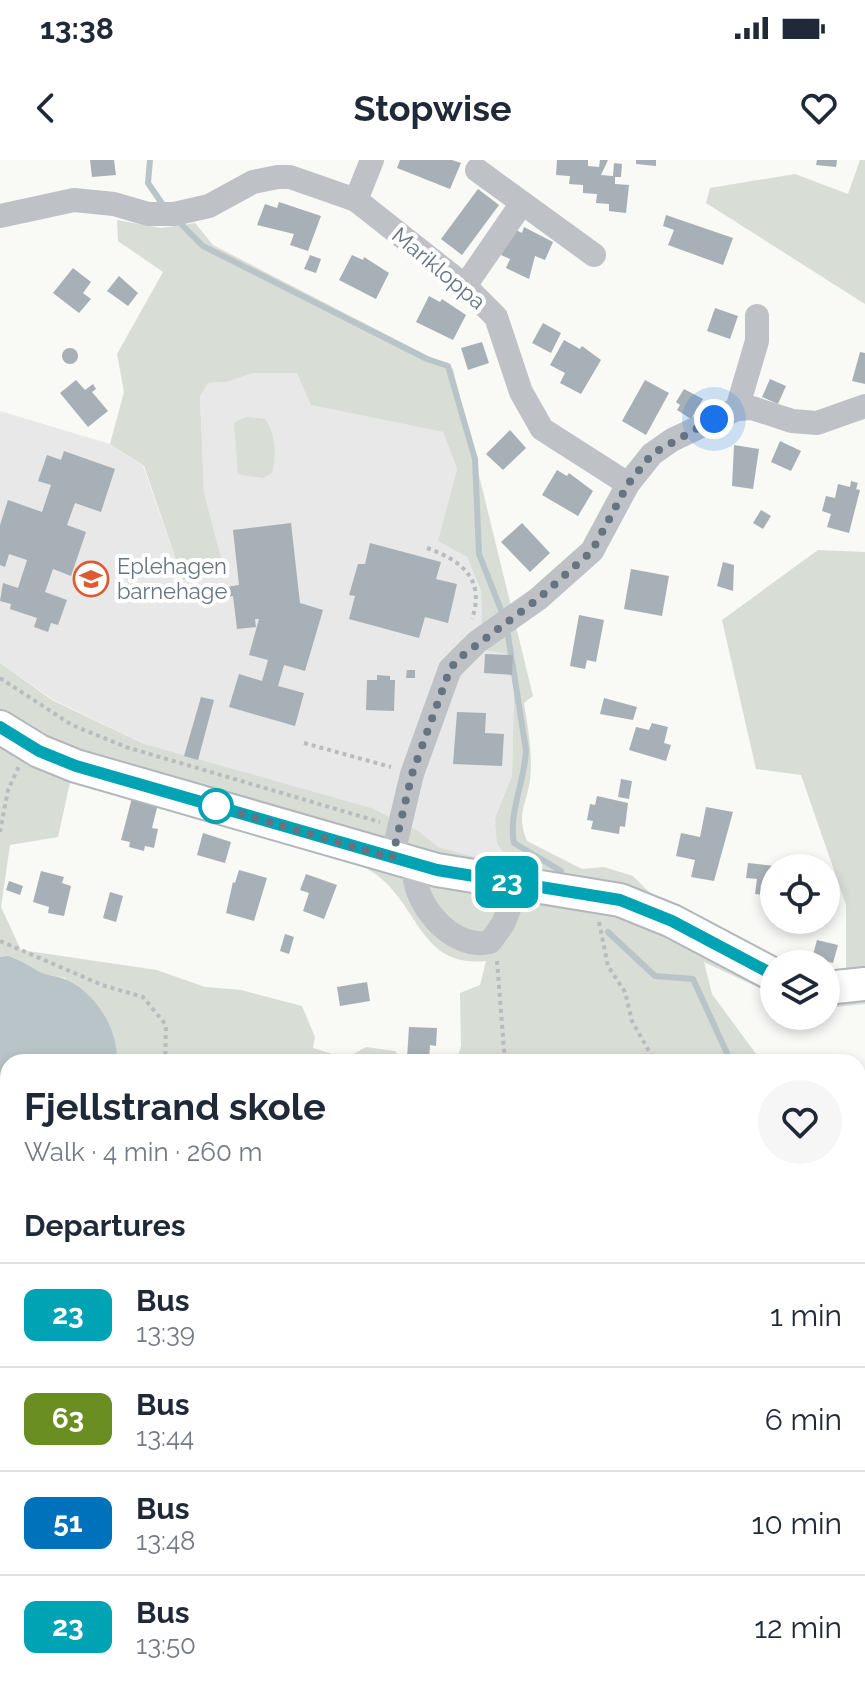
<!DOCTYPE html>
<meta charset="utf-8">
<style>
:root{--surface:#fff;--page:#f6f6f7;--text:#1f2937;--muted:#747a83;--line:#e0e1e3}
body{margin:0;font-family:Raleway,sans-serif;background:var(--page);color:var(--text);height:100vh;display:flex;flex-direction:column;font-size:30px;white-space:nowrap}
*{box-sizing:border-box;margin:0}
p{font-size:26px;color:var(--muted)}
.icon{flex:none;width:44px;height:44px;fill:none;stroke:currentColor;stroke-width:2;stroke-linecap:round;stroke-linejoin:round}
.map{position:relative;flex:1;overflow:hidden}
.sheet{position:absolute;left:0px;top:894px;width:866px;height:640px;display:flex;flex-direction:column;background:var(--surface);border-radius:24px 24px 0 0;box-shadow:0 4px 12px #0003}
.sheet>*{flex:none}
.badge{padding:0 16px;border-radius:12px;font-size:28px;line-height:52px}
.tools{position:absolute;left:760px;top:694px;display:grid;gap:16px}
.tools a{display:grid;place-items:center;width:80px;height:80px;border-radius:50%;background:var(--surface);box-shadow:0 4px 12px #0003;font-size:40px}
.you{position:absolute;width:40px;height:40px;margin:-20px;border:6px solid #fff;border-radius:50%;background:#1a73e8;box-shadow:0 0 0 12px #1a73e833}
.map>.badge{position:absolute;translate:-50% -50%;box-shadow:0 0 0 4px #fff}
h2{padding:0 24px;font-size:30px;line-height:72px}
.round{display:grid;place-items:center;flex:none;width:84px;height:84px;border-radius:42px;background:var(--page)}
.overview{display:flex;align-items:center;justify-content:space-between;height:136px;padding:0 24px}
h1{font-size:38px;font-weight:700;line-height:60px}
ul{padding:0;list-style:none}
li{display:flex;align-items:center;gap:24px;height:104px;padding:0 24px;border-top:2px solid var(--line)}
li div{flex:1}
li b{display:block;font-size:30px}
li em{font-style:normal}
li .badge{min-width:88px;font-weight:700;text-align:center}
.status{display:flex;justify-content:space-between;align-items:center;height:56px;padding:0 40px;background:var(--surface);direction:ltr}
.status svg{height:22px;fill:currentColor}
header{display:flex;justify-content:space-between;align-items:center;height:104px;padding:0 24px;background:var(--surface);font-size:36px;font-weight:700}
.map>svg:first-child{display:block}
</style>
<div class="status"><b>13:38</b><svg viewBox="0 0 49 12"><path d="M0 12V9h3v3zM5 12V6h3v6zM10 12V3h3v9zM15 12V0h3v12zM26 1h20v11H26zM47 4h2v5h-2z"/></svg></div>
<header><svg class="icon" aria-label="back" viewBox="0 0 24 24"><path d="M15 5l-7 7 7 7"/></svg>Stopwise<svg class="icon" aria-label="heart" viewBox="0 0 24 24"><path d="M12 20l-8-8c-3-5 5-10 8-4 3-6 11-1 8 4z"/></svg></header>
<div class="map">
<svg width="865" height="1534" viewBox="0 0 865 1534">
<rect width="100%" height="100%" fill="#f9f9f6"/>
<polygon fill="#e7e8e7" points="297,212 312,245 443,272 457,309 439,381 467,397 481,431 483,490 515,494 512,616 495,658 512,708 438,687 428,681 144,584 52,539 0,503 0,251 110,284 143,306 183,420 225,412 204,333 200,235 208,223 227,222 253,213"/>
<g fill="#d8ddd6">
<polygon points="860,0 865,0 865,144 706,43 710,28 795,14 848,34"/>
<path d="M117 60 161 68 195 63 213 85 453 209 533 536 524 543C528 568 533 594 530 620 526 647 516 653 527 681L582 709 604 707 633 716 651 734 728 779 786 804H774V835L704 802 712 834 762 902H456L461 886 460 833 480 825 486 801C419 808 420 745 374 713 345 693 304 686 271 677 204 657 138 637 71 618L58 677 10 685 1 747 21 790 157 810 205 827 241 830 302 846 315 877 313 888 346 898 366 887 395 891 403 902H117V893L65 818C57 816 45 815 38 812 24 804 17 795 0 797V503L52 540 144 584 371 648 418 671 438 687 512 707 497 683 495 658 512 616 515 495 483 490 481 431 467 397 438 381 457 309 443 272 311 245 297 213H253L227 222 208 223 200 236 204 333 225 412 183 420 144 306 110 284 124 232 117 194 163 112 118 81Z"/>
<path d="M246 257 265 259C275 271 277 298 272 313L263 318 238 314 234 263Z"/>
<polygon points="818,390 865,392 865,844 826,848 826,815 846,810 846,745 801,615 756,609 722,460"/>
<polygon points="865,959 865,1534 676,1534 678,1526 858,1526 858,976"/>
<polygon points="8,1493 8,1526 99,1526 110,1534 0,1534 0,1496"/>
<polygon points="173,1526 253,1526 253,1534 167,1534"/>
<polygon points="513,1526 603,1526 613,1534 510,1534"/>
</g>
<path fill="#b8c4c8" d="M8 796C20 800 26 804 36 810 45 816 57 815 67 820 96 834 118 868 117 902H8V1493L0 1496V797Z"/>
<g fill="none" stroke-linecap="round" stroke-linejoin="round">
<g stroke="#b8c4c8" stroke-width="6">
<polyline points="150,0 148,23 163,45"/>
<polyline points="176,59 203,86 427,199 448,206 475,299 479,394 503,455"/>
<path d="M507 469 526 590C525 621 508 653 514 683L561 711"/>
<polyline points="608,772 655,816 693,819 731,902"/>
<polyline points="858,1002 865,1003"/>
<polyline points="77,1526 92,1534"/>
</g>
</g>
<g fill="#a7b0b6">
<polygon points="90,0 114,0 116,15 92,17"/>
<polygon points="400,0 452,0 461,3 450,29 397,8"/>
<polygon points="557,0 588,0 588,6 599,7 600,0 608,0 601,15 613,16 614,3 622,4 621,17 615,17 615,24 629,25 626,53 609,51 609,44 596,43 597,34 583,33 583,25 569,24 570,16 556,15"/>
<polygon points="636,0 656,0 656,6 636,4"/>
<polygon points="817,0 837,0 836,7 816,5"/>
<polygon points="478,29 499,45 462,95 441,79"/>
<polygon points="279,42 321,56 308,91 290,85 294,74 257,65 265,44 277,48"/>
<polygon points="666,55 733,78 723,105 668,85 674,70 663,66"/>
<polygon points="524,67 553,82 545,100 535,96 529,119 506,108 510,99 501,95 514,69 522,73"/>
<polygon points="310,95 321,99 316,113 304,109"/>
<polygon points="352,95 363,100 364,97 389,113 376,139 339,120"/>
<polygon points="73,108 91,122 83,133 91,139 79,153 53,133"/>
<polygon points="119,116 138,133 128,146 107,131"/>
<polygon points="429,136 440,142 442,139 466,155 453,180 416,162"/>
<polygon points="715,148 738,156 730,179 707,171"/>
<polygon points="543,163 561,173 551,193 532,183"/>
<polygon points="564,180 580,189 582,186 601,200 581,234 560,223 565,213 550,205"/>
<polygon points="482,182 489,203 468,210 461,188"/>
<circle cx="70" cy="196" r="8"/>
<polygon points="860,192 865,193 865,224 852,221"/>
<polygon points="770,219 786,226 778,244 762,237"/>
<polygon points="76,220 85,230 93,224 96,229 92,232 108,251 88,267 60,233"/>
<polygon points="645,220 669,233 646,275 622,261"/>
<polygon points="684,229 703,239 691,259 677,250 680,245 676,242"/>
<polygon points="510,270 526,288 503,310 486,294"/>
<polygon points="780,281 801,291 791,311 771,302"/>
<polygon points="734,285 759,289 753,329 732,326"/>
<polygon points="64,291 115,309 101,352 75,343 67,365 86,372 71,416 53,409 45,432 67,440 58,465 51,463 48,472 34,467 37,458 10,449 11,444 0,441 3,423 18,428 27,400 9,394 5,407 0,405 0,365 8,340 42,352 51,325 38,321 47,295 61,300"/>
<polygon points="557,310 567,316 569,313 593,331 578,356 542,335"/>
<polygon points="851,321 858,323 856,329 860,330 849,373 827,367 831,354 822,351 826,336 835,338 838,324 850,327"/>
<polygon points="761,350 771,356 763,369 753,363"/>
<polygon points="291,363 300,443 323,450 305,511 284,505 278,526 304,533 295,566 229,547 239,514 262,521 268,500 249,495 259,459 255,459 256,467 237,469 233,436 228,437 227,427 239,425 233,370"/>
<polygon points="522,363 550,393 530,412 501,382"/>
<polygon points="370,383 441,402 436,419 457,424 448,463 425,457 419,478 349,459 355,436 349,435 358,404 365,404"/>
<polygon points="723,402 734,405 733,431 717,426"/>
<polygon points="631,409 669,416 662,456 624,449"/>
<polygon points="579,455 604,460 596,502 587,500 585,509 570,506"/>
<polygon points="485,494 513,495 512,515 484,513"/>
<polygon points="407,510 415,510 415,518 406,518"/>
<polygon points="377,515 390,516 390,520 395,520 394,551 366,550 367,520 377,520"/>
<polygon points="201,537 214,540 198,600 184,596"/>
<polygon points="604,538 637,547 633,560 600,554"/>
<polygon points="457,552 486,553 485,573 504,574 502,606 453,604"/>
<polygon points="652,563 668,567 664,583 671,585 666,601 629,590 636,567 649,570"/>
<polygon points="621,619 632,621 629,639 618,637"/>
<polygon points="597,636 628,643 625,667 620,666 619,674 591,669 593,661 587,660 590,644 595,645"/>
<polygon points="132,638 158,644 152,668 158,669 154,688 145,686 144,691 129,687 130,682 121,680"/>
<polygon points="706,647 733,652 714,721 691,717 695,700 676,696 681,673 700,677"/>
<polygon points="203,673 231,682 225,703 197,695"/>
<polygon points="748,703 774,706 774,736 755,734 757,719 746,718"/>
<polygon points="239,710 267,718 254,761 226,753 233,722 235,723"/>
<polygon points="41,711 64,717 62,723 71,726 64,756 48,753 49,747 33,742"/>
<polygon points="306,714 337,725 324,759 303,751 309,733 300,730"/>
<polygon points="9,721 23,726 20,735 6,730"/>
<polygon points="110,732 123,736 116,762 103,758"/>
<polygon points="285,774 294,777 289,794 280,791"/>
<polygon points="817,780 838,785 833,803 812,798"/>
<polygon points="367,822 370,841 340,846 337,827"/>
<polygon points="409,867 437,868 436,886 430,885 429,899 407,898"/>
<polygon points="423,1526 442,1526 443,1534 424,1534"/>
</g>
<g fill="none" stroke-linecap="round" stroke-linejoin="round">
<g stroke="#b2b7bb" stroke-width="36">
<g id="major">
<polyline points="0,567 39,591 76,606 437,710 620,740 672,761 774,815"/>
<polyline points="826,828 865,824"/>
</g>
</g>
<g stroke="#b9bcbf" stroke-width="4" stroke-dasharray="4 4" stroke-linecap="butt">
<path d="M427 388C460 400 486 418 472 459"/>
<polyline points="0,518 72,565 126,587 380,662"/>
<polyline points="304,583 391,607"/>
<polyline points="0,672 8,630 19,606"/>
<polyline points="599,762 608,806 625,832 632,861 655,902"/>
<polyline points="0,781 102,825 143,837 166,865 165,902"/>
<polyline points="497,801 505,902"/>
<polyline points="0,1504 8,1502"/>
<polyline points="785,1526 786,1534"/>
<polyline points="815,1526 824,1534"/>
<polyline points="176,1534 183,1526"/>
</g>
<g stroke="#bec2c6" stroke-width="24">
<polyline points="477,10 594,95"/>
<polyline points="356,40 372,0"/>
<polyline points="0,56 74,40 114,44 148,54 174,54 209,46 253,22 278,17 290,17 356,40 465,126 496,157 521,232 542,269 628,324"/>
<polyline points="465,126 522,43"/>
<polyline points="737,249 757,181 757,156"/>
<polyline points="392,698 412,614 450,509 477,482 538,439 592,391 628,324 652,294 672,280 737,249 752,248 792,261 817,263 865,246"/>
<path d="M415 705C409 740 452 792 490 782L503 764 519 724"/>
<polyline points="499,1534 503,1526"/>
</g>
<use href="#major" stroke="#fff" stroke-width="32"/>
</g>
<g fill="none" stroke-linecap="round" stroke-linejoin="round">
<g stroke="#fff" stroke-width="18">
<polyline id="line" points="0,567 39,591 76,606 437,710 620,740 672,761 774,815"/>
</g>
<use href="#line" stroke="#00a3b4" stroke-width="12"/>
<polyline stroke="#657480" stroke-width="8" stroke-dasharray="0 14.4" points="216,646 208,644 392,698 412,614 450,509 458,499 538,439 592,391 628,324 652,294 714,259"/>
</g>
<defs>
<g id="school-ring" transform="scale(1.8)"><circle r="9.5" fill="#fff" stroke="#dd5a32" stroke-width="1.5"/><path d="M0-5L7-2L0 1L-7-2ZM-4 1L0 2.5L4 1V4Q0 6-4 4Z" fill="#dd5a32"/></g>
</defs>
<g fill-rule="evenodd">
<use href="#school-ring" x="91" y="419"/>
</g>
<circle fill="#fff" stroke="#00a3b4" stroke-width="4" cx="216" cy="646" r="16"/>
<g text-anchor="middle" stroke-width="8" stroke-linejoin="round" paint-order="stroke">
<g font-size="22" fill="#657480" stroke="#fff">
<text transform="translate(439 108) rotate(40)" y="8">Marikloppa</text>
</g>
<g font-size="22" fill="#657480" stroke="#fff" text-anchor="start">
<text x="117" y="414">Eplehagen<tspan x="117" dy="25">barnehage</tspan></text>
</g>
</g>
</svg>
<div class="tools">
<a><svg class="icon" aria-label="locate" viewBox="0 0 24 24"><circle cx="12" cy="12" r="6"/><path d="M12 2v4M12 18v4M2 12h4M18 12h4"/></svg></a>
<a><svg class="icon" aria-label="layers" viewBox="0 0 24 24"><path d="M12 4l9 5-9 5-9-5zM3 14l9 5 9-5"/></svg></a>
</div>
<div class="you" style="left:714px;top:259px"></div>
<b class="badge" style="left:507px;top:722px;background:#00a3b4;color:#fff">23</b>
<section class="sheet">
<div class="overview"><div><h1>Fjellstrand skole</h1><p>Walk · 4 min · 260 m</p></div><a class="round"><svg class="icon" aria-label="heart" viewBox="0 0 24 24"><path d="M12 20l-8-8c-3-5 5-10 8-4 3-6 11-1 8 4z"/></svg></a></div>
<h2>Departures</h2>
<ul>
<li><span class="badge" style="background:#00a3b4;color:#fff">23</span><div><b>Bus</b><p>13:39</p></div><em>1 min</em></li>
<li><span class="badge" style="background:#6b8e23;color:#fff">63</span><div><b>Bus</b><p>13:44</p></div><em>6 min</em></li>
<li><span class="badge" style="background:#0072bc;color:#fff">51</span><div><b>Bus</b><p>13:48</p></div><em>10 min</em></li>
<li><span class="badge" style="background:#00a3b4;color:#fff">23</span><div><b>Bus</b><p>13:50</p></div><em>12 min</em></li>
</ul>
</section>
</div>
